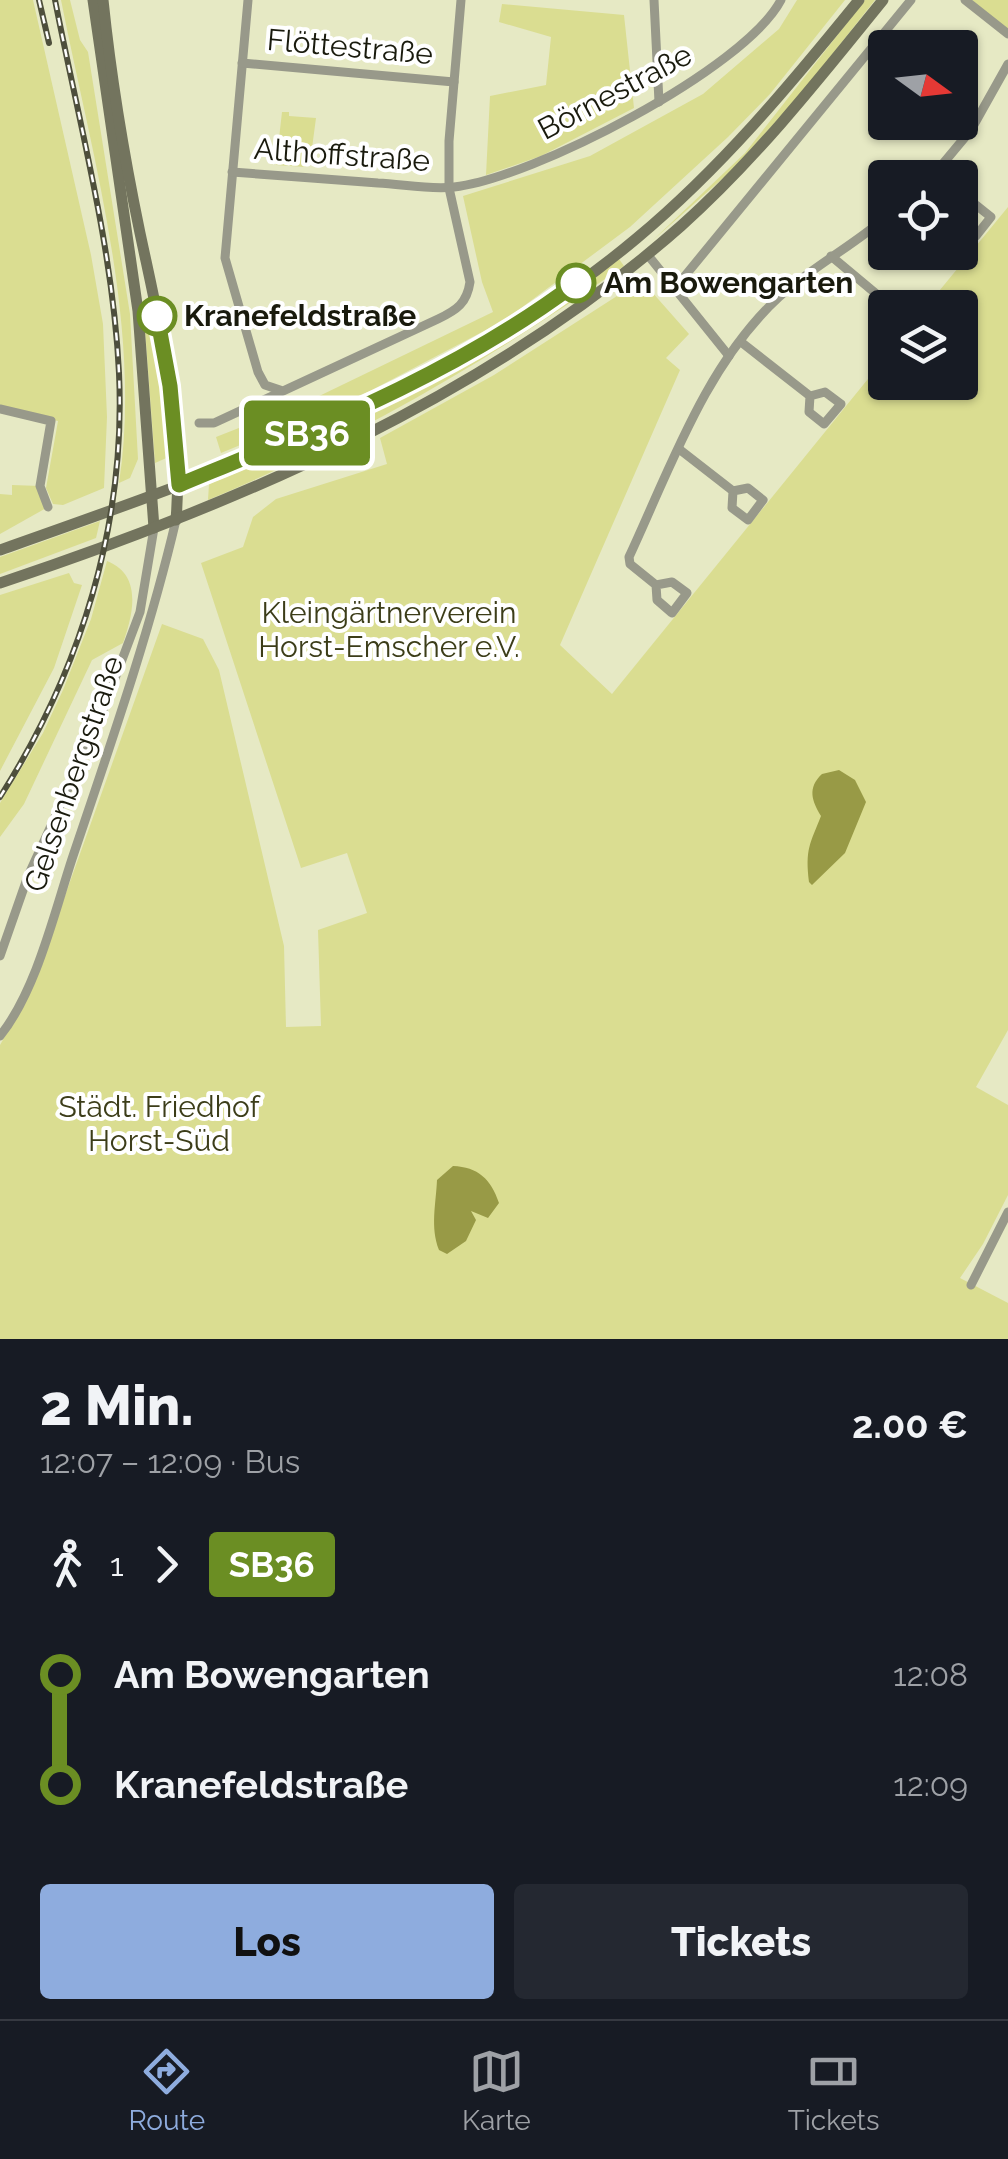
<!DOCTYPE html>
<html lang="de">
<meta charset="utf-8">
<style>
:root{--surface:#171b24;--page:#242831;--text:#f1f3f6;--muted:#9ea1a6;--line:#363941;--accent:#8eacde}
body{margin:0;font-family:Raleway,sans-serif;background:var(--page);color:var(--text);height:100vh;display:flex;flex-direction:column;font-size:38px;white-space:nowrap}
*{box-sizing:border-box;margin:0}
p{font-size:32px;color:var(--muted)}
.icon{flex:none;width:55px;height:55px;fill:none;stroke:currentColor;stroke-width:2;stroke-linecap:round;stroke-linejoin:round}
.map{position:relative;height:1339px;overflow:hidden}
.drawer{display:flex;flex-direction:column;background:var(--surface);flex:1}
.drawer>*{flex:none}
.badge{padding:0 20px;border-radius:8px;font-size:35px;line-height:65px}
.needle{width:65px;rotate:105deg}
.controls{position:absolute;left:868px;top:30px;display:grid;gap:20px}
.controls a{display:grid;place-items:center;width:110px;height:110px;border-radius:10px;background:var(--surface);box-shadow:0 2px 8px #0004;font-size:50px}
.map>.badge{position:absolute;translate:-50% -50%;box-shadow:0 0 0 5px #fff}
.legs{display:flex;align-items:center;gap:15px;height:110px;padding:0 40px;font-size:32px}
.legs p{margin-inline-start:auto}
.headline{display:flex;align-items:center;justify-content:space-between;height:170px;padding:0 40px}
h1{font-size:55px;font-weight:800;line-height:75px}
.primary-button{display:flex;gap:20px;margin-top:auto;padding:20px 40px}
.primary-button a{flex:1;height:115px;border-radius:10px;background:var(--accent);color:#111;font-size:40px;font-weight:800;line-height:115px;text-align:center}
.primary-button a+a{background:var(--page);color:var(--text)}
ul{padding:0 40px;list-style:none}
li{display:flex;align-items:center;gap:35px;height:110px;font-size:38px}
li i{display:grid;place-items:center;width:15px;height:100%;margin:0 12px;background:currentColor}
li i::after{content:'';width:25px;height:25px;margin:-12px;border:8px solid;border-radius:50%;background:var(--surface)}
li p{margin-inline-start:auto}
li:first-child i{background:linear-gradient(#0000 50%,currentColor 0)}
li:last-child i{background:linear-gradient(currentColor 50%,#0000 0)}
.tab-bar{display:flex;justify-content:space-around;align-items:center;height:140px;border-top:2px solid var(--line);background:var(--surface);font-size:28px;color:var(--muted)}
.tab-bar a{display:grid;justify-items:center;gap:5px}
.tab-bar .current{color:var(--accent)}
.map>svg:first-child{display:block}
</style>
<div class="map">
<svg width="1008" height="1339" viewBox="0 0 1008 1339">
<rect width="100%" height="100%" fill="#e6e9c4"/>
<g fill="#dadd91">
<polygon points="0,0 33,0 91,255 103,324 107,417 104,488 63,505 53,504 46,488 58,421 0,409"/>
<path d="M61 0H70L80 40 88 52 130 314 138 459 130 478 119 483C143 328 91 152 61 0Z"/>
<polygon points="797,0 845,0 770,94 728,137 630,227 505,320 370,391 221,453 216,437 313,399 493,312 482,282 463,196 590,156 703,94 779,29"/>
<polygon points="865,0 875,0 801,94 730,172 652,241 745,153"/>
<polygon points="972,0 1008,0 1008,31"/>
<polygon points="502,4 624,15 634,108 541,156 486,175 490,96 546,85 551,37 499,22"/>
<polygon points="282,112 289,112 289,116 316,118 310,163 305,167 276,165"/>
<polygon points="1008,207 1008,1030 976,1087 1008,1105 1008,1195 983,1244 960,1278 1008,1303 1008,1339 0,1339 0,1045 31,991 162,624 203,639 219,670 284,946 286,1027 321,1026 318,930 367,913 347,853 301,868 201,563 243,547 253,517 276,499 387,464 380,438 494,375 617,296 644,283 689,334 666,358 680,370 560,645 612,694 885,358 885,382 960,382 960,308 926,307"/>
<path d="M619 259 624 266C492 358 357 438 208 500L209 484C354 425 491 352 619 259Z"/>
<polygon points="148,312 152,315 162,370 171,456 155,463 144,316"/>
<polygon points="12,485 40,486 48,507 0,534 0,494 12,495"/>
<polygon points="100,521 96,538 0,574 0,557"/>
<path d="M107 561C143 575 133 615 123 643L92 660 24 804 0 837V803L43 733 63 690 91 619Z"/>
<polygon points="69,573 74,583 82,585 54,668 0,771 0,595"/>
</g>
<g fill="#989a46">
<path d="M839 770 855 780 866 802 845 853 812 885 809 882C805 849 810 844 821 816 812 801 807 788 822 774Z"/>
<path d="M453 1166C478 1167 491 1179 499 1203L488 1218 471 1211 476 1220 466 1241 447 1254 439 1250C430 1227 436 1204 437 1180Z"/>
</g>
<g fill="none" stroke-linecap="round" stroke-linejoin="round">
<g stroke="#98998a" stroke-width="9">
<polyline points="248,0 225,258 258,372 265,385 280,390"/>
<polyline points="654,0 659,102"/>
<polyline points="965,0 1008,34"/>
<polyline points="242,63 454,82"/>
<path d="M232 172C281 176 329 179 378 183 402 184 430 190 454 187 531 179 745 69 781 0"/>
<polyline points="931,178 971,130 1008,64"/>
<polyline points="960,206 976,205 991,217 976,236 961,224 962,208"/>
<polyline points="647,254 729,356"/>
<polyline points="831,256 886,302"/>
<polyline points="675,288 911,0"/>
<polyline points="886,302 902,299 912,308"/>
<polyline points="741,342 810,396 809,412 824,424 841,404 825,392 810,396"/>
<polyline points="0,409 51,421 40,486 48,507"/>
<path d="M199 423H214L438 319C457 310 467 303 470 282L449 188V141L461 0"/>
<polyline points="679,449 733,491 732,508 748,520 763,500 748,488 733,491"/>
<path d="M656 585 672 582 687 593 672 613 657 600 656 585 630 564 629 557C670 469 706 364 779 297 812 267 851 247 885 218"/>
<polyline points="0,956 28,876 99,721 140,612 154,528"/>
<path d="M0 1036C36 991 54 914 72 859 110 746 149 635 176 520"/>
<polyline points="971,1285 1008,1212"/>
</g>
<g stroke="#73745e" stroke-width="11">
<polyline points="93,0 138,311 154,528"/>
<path d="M103 0C111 78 124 156 140 233 160 327 184 423 176 520"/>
<path d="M0 550C221 472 455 391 637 238 721 168 790 85 859 0"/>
<path d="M0 583C243 502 487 397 681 226 756 159 820 78 883 0"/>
</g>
<g stroke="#4e4f3c" stroke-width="6">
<g id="rail">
<polyline points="39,0 49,43"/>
<path d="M0 797C81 670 126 524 119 373 113 248 79 123 55 0"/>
</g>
</g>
<use href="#rail" stroke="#fff" stroke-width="2.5" stroke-dasharray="8" stroke-linecap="butt"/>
</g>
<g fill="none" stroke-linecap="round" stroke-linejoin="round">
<g stroke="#fff" stroke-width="22">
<path id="line-1" d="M157 316 170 386 179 485C316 428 457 373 576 283"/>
</g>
<use href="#line-1" stroke="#6b8e23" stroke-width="15"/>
</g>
<g fill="#fff" stroke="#6b8e23" stroke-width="5">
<circle cx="576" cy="283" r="18"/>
<circle cx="157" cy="316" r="18"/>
</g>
<g text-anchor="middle" stroke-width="8" stroke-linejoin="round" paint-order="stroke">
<g font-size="30" fill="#191a0d" stroke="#fff">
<text transform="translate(350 47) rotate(5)" y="10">Flöttestraße</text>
<text transform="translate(615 92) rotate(-28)" y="10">Börnestraße</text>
<text transform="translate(342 155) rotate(4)" y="10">Althoffstraße</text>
<text transform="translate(74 774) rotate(-71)" y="10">Gelsenbergstraße</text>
</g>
<g font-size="30" font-weight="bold" fill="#191a0d" stroke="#fff" text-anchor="start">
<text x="604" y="293">Am Bowengarten</text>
<text x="184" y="326">Kranefeldstraße</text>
</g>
<g font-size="30" fill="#3c3d19" stroke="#fff">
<text x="389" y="623">Kleingärtnerverein<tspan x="389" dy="34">Horst-Emscher e.V.</tspan></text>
<text x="159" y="1117">Städt. Friedhof<tspan x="159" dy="34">Horst-Süd</tspan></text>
</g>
</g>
</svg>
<div class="controls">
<a><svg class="needle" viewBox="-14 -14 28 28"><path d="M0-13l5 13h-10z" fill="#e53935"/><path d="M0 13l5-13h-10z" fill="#9ea1a6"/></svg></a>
<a><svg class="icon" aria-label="locate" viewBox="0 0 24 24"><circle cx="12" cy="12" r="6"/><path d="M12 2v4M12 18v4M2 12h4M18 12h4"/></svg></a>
<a><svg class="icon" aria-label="layers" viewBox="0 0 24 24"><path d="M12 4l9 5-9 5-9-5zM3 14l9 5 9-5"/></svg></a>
</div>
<b class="badge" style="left:307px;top:433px;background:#6b8e23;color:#fff">SB36</b>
</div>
<section class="drawer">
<div class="headline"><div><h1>2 Min.</h1><p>12:07 – 12:09 · Bus</p></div><b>2.00 €</b></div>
<div class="legs"><svg class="icon" aria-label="walk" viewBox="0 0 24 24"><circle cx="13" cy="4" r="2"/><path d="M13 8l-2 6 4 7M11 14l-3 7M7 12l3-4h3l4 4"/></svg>1<svg class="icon" aria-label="forward" viewBox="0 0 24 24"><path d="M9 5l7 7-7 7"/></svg><b class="badge" style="background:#6b8e23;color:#fff">SB36</b></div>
<ul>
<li><i style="color:#6b8e23"></i><b>Am Bowengarten</b><p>12:08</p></li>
<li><i style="color:#6b8e23"></i><b>Kranefeldstraße</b><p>12:09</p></li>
</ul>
<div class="primary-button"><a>Los</a><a>Tickets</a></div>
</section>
<nav class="tab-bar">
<a class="current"><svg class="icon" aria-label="directions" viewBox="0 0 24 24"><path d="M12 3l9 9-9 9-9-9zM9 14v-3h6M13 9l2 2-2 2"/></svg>Route</a>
<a><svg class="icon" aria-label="map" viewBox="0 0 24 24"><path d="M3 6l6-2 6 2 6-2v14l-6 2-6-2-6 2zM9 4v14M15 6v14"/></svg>Karte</a>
<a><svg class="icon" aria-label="tickets" viewBox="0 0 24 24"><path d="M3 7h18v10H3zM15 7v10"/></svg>Tickets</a>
</nav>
